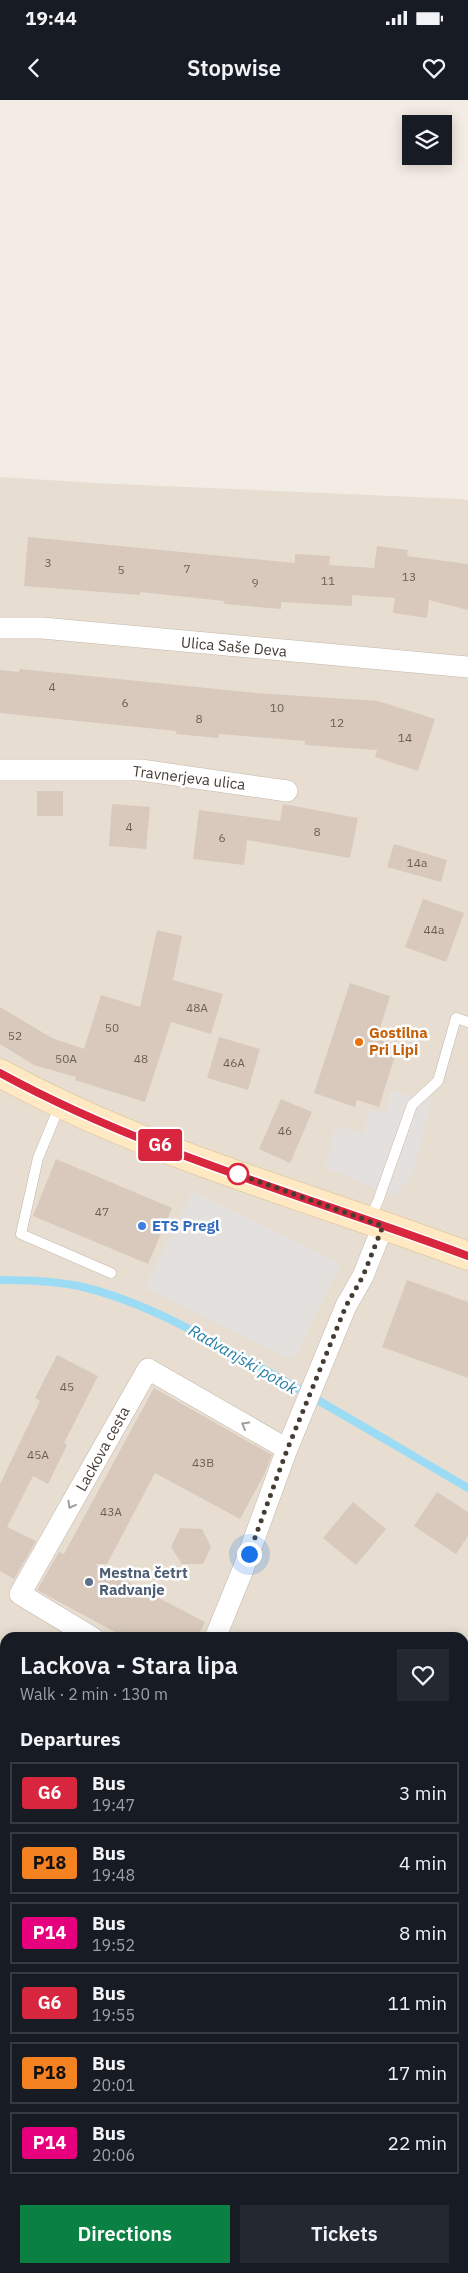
<!DOCTYPE html>
<meta charset="utf-8">
<style>
:root{--surface:#171b24;--page:#242831;--text:#f1f3f6;--muted:#9ea1a6;--line:#363941;--accent:#0b8043}
body{margin:0;font-family:"IBM Plex Sans",sans-serif;background:var(--page);color:var(--text);height:100vh;display:flex;flex-direction:column;font-size:19px;white-space:nowrap}
*{box-sizing:border-box;margin:0}
p{font-size:16px;color:var(--muted)}
.icon{flex:none;width:28px;height:28px;fill:none;stroke:currentColor;stroke-width:2;stroke-linecap:round;stroke-linejoin:round}
.map{position:relative;flex:1;overflow:hidden}
.drawer{position:absolute;left:0px;top:1532px;width:469px;height:641px;display:flex;flex-direction:column;background:var(--surface);border-radius:15px 15px 0 0;box-shadow:0 2px 12px #0003}
.drawer>*{flex:none}
.badge{padding:0 10px;border-radius:4px;font-size:18px;line-height:32px}
.controls{position:absolute;left:402px;top:15px;display:grid;gap:10px}
.controls a{display:grid;place-items:center;width:50px;height:50px;border-radius:0px;background:var(--surface);box-shadow:0 2px 12px #0003;font-size:25px}
.you{position:absolute;width:25px;height:25px;margin:-12px;border:4px solid #fff;border-radius:50%;background:#1a73e8;box-shadow:0 0 0 8px #1a73e833}
.map>.badge{position:absolute;translate:-50% -50%;box-shadow:0 0 0 2px #fff}
h2{padding:0 20px;font-size:19px;line-height:45px}
.round{display:grid;place-items:center;flex:none;width:52px;height:52px;border-radius:0px;background:var(--page)}
.head{display:flex;align-items:center;justify-content:space-between;height:85px;padding:0 20px}
h1{font-size:24px;font-weight:600;line-height:38px}
.cta{display:flex;gap:10px;margin-top:auto;padding:10px 20px}
.cta a{flex:1;height:58px;border-radius:0px;background:var(--accent);color:#fff;font-size:20px;font-weight:600;line-height:58px;text-align:center}
.cta a+a{background:var(--page);color:var(--text)}
ul{padding:0;list-style:none}
li{display:flex;align-items:center;gap:15px;height:62px;margin:0 10px 8px;padding:0 10px;border:2px solid var(--line);border-radius:0px}
li div{flex:1}
li b{display:block;font-size:19px}
li em{font-style:normal}
li .badge{min-width:55px;font-weight:700;text-align:center}
.status{display:flex;justify-content:space-between;align-items:center;height:35px;padding:0 25px;background:var(--surface);direction:ltr}
.status svg{height:14px;fill:currentColor}
header{display:flex;justify-content:space-between;align-items:center;height:65px;padding:0 20px;background:var(--surface);font-size:22px;font-weight:600}
.map>svg:first-child{display:block}
</style>
<div class="status"><b>19:44</b><svg viewBox="0 0 49 12"><path d="M0 12V9h3v3zM5 12V6h3v6zM10 12V3h3v9zM15 12V0h3v12zM26 1h20v11H26zM47 4h2v5h-2z"/></svg></div>
<header><svg class="icon" aria-label="back" viewBox="0 0 24 24"><path d="M15 5l-7 7 7 7"/></svg>Stopwise<svg class="icon" aria-label="heart" viewBox="0 0 24 24"><path d="M12 20l-8-8c-3-5 5-10 8-4 3-6 11-1 8 4z"/></svg></header>
<div class="map">
<svg width="468" height="2173" viewBox="0 0 468 2173">
<rect width="100%" height="100%" fill="#f3ece4"/>
<polygon fill="#e7ded1" points="0,377 95,383 461,399 468,401 468,1747 464,1752 464,1538 5,1538 5,1837 0,1833"/>
<polygon fill="#d5eaaa" points="468,1747 468,2173 0,2173 0,1833 5,1837 5,2169 464,2169 464,1752"/>
<g fill="#e3e0dd">
<polygon points="391,991 431,1001 413,1075 394,1096 325,1068 335,1026 363,1033 369,1009 386,1014"/>
<polygon points="192,1091 341,1163 293,1260 144,1188"/>
</g>
<g fill="none" stroke-linecap="round" stroke-linejoin="round">
<path stroke="#9cdbf4" stroke-width="8" d="M0 1180C27 1180 53 1181 79 1186 141 1200 197 1233 252 1263 325 1303 396 1346 468 1388"/>
</g>
<g fill="#d8c9bc">
<polygon points="28,437 295,463 295,454 330,456 329,465 374,468 377,446 408,450 407,456 468,464 468,510 429,500 427,518 393,513 395,498 352,495 352,506 281,502 281,509 224,504 224,501 140,492 140,495 24,486"/>
<polygon points="20,569 256,593 378,601 435,619 418,671 375,657 377,650 305,645 305,641 219,634 218,638 176,634 176,631 0,613 0,570 19,572"/>
<rect x="37" y="691" width="26" height="25"/>
<polygon points="112,704 150,707 146,749 109,746"/>
<polygon points="283,704 358,718 350,758 247,740 244,765 193,759 199,710 280,721"/>
<polygon points="394,744 447,760 441,782 387,767"/>
<polygon points="423,799 464,813 446,862 405,847"/>
<polygon points="157,830 182,836 173,880 223,894 211,934 171,922 145,1002 75,980 76,977 34,965 0,944 0,907 52,938 84,949 101,895 140,907"/>
<polygon points="350,883 390,896 377,938 398,946 379,1007 357,1000 355,1007 314,993"/>
<polygon points="219,937 260,949 248,990 207,978"/>
<polygon points="281,999 312,1012 290,1063 259,1049"/>
<polygon points="56,1059 172,1108 148,1164 33,1116"/>
<polygon points="407,1180 468,1202 468,1278 382,1247"/>
<polygon points="57,1255 98,1276 64,1343 67,1345 48,1384 33,1376 7,1427 36,1441 14,1479 0,1471 0,1384 40,1301 35,1298"/>
<polygon points="154,1288 272,1355 264,1375 240,1419 155,1373 107,1464 94,1464 205,1522 197,1538 126,1538 37,1490 59,1452 64,1454"/>
<polygon points="437,1392 468,1412 468,1436 456,1454 414,1426"/>
<polygon points="353,1402 386,1429 356,1465 323,1438"/>
<polygon points="180,1428 202,1429 211,1447 203,1464 182,1464 171,1447"/>
</g>
<g fill="none" stroke-linecap="round" stroke-linejoin="round">
<g stroke="#c2b6a9" stroke-width="11">
<g id="lane">
<polyline points="60,1005 38,1058 21,1134 111,1173"/>
<polyline points="369,1120 378,1101 412,1005 438,981 456,918 468,922"/>
<polyline points="0,1650 5,1652"/>
</g>
</g>
<g stroke="#c2b6a9" stroke-width="22">
<g id="street">
<polyline points="0,528 42,528 468,567"/>
<polyline points="0,670 141,670 287,691"/>
<polyline points="93,1538 20,1494 148,1269 287,1349"/>
<polyline points="215,1538 242,1472 287,1349 346,1206 363,1176 383,1126"/>
<polyline points="0,1843 5,1831"/>
<polyline points="0,2103 5,2105"/>
<polyline points="92,2169 94,2173"/>
</g>
</g>
<g stroke="#d9be93" stroke-width="29">
<path id="secondary" d="M0 973C147 1054 312 1097 468 1156"/>
</g>
<use href="#lane" stroke="#fff" stroke-width="10"/>
<use href="#street" stroke="#fff" stroke-width="21"/>
<use href="#secondary" stroke="#ffe9c2" stroke-width="28"/>
</g>
<defs><path id="oneway-chevron" d="M-2-3.5L2.5 0L-2 3.5" fill="none" stroke-width="1.6" stroke-linecap="round" stroke-linejoin="round" transform="scale(1.25)"/></defs>
<g stroke="#a29e99">
<use href="#oneway-chevron" transform="translate(245 1325) rotate(-150)"/>
<use href="#oneway-chevron" transform="translate(71 1405) rotate(119)"/>
</g>
<g fill="none" stroke-linecap="round" stroke-linejoin="round">
<g stroke="#fff" stroke-width="11">
<path id="line" d="M0 973C146 1053 313 1098 468 1156"/>
</g>
<use href="#line" stroke="#d7263d" stroke-width="8"/>
<polyline stroke="#453c33" stroke-width="5" stroke-dasharray="0 9" points="238,1074 232,1072 383,1126 363,1176 346,1206 287,1350 249,1454"/>
</g>
<circle fill="#e8710a" stroke="#fff" stroke-width="2" cx="359" cy="942" r="5"/>
<circle fill="#fff" stroke="#d7263d" stroke-width="2.5" cx="238" cy="1074" r="10"/>
<circle fill="#3f7fe0" stroke="#fff" stroke-width="2" cx="142" cy="1126" r="5"/>
<circle fill="#5c6f8a" stroke="#fff" stroke-width="2" cx="89" cy="1482" r="5"/>
<g text-anchor="middle" stroke-width="5" stroke-linejoin="round" paint-order="stroke">
<g font-size="12" fill="#6a5f55">
<text x="48" y="467">3</text>
<text x="187" y="473">7</text>
<text x="121" y="474">5</text>
<text x="409" y="481">13</text>
<text x="328" y="485">11</text>
<text x="255" y="487">9</text>
<text x="52" y="591">4</text>
<text x="125" y="607">6</text>
<text x="277" y="612">10</text>
<text x="199" y="623">8</text>
<text x="337" y="627">12</text>
<text x="405" y="642">14</text>
<text x="129" y="731">4</text>
<text x="317" y="736">8</text>
<text x="222" y="742">6</text>
<text x="417" y="767">14a</text>
<text x="434" y="834">44a</text>
<text x="197" y="912">48A</text>
<text x="112" y="932">50</text>
<text x="15" y="940">52</text>
<text x="66" y="963">50A</text>
<text x="141" y="963">48</text>
<text x="234" y="967">46A</text>
<text x="285" y="1035">46</text>
<text x="102" y="1116">47</text>
<text x="67" y="1291">45</text>
<text x="38" y="1359">45A</text>
<text x="203" y="1367">43B</text>
<text x="111" y="1416">43A</text>
</g>
<g font-size="15" fill="#453c33" stroke="#fff">
<text transform="translate(234 547) rotate(5)" y="5">Ulica Saše Deva</text>
<text transform="translate(189 678) rotate(7)" y="5">Travnerjeva ulica</text>
<text transform="translate(103 1349) rotate(-61)" y="5">Lackova cesta</text>
</g>
<g font-size="15" font-weight="bold" fill="#c56008" stroke="#fff" text-anchor="start">
<text x="369" y="938">Gostilna<tspan x="369" dy="17">Pri Lipi</tspan></text>
</g>
<g font-size="15" font-weight="bold" fill="#366cbe" stroke="#fff" text-anchor="start">
<text x="152" y="1131">ETS Pregl</text>
</g>
<g font-size="15" font-weight="bold" fill="#4e5e75" stroke="#fff" text-anchor="start">
<text x="99" y="1478">Mestna četrt<tspan x="99" dy="17">Radvanje</tspan></text>
</g>
<g font-size="16" font-style="italic" fill="#257fa6" stroke="#fff">
<text transform="translate(243 1259) rotate(30)" y="6">Radvanjski potok</text>
</g>
</g>
</svg>
<div class="controls">
<a><svg class="icon" aria-label="layers" viewBox="0 0 24 24"><path d="M12 4l9 5-9 5-9-5zM3 14l9 5 9-5"/></svg></a>
</div>
<div class="you" style="left:249px;top:1454px"></div>
<b class="badge" style="left:160px;top:1045px;background:#d7263d;color:#fff">G6</b>
<section class="drawer">
<div class="head"><div><h1>Lackova - Stara lipa</h1><p>Walk · 2 min · 130 m</p></div><a class="round"><svg class="icon" aria-label="heart" viewBox="0 0 24 24"><path d="M12 20l-8-8c-3-5 5-10 8-4 3-6 11-1 8 4z"/></svg></a></div>
<h2>Departures</h2>
<ul>
<li><span class="badge" style="background:#d7263d;color:#fff">G6</span><div><b>Bus</b><p>19:47</p></div><em>3 min</em></li>
<li><span class="badge" style="background:#f58220;color:#111">P18</span><div><b>Bus</b><p>19:48</p></div><em>4 min</em></li>
<li><span class="badge" style="background:#e6007e;color:#fff">P14</span><div><b>Bus</b><p>19:52</p></div><em>8 min</em></li>
<li><span class="badge" style="background:#d7263d;color:#fff">G6</span><div><b>Bus</b><p>19:55</p></div><em>11 min</em></li>
<li><span class="badge" style="background:#f58220;color:#111">P18</span><div><b>Bus</b><p>20:01</p></div><em>17 min</em></li>
<li><span class="badge" style="background:#e6007e;color:#fff">P14</span><div><b>Bus</b><p>20:06</p></div><em>22 min</em></li>
</ul>
<div class="cta"><a>Directions</a><a>Tickets</a></div>
</section>
</div>
